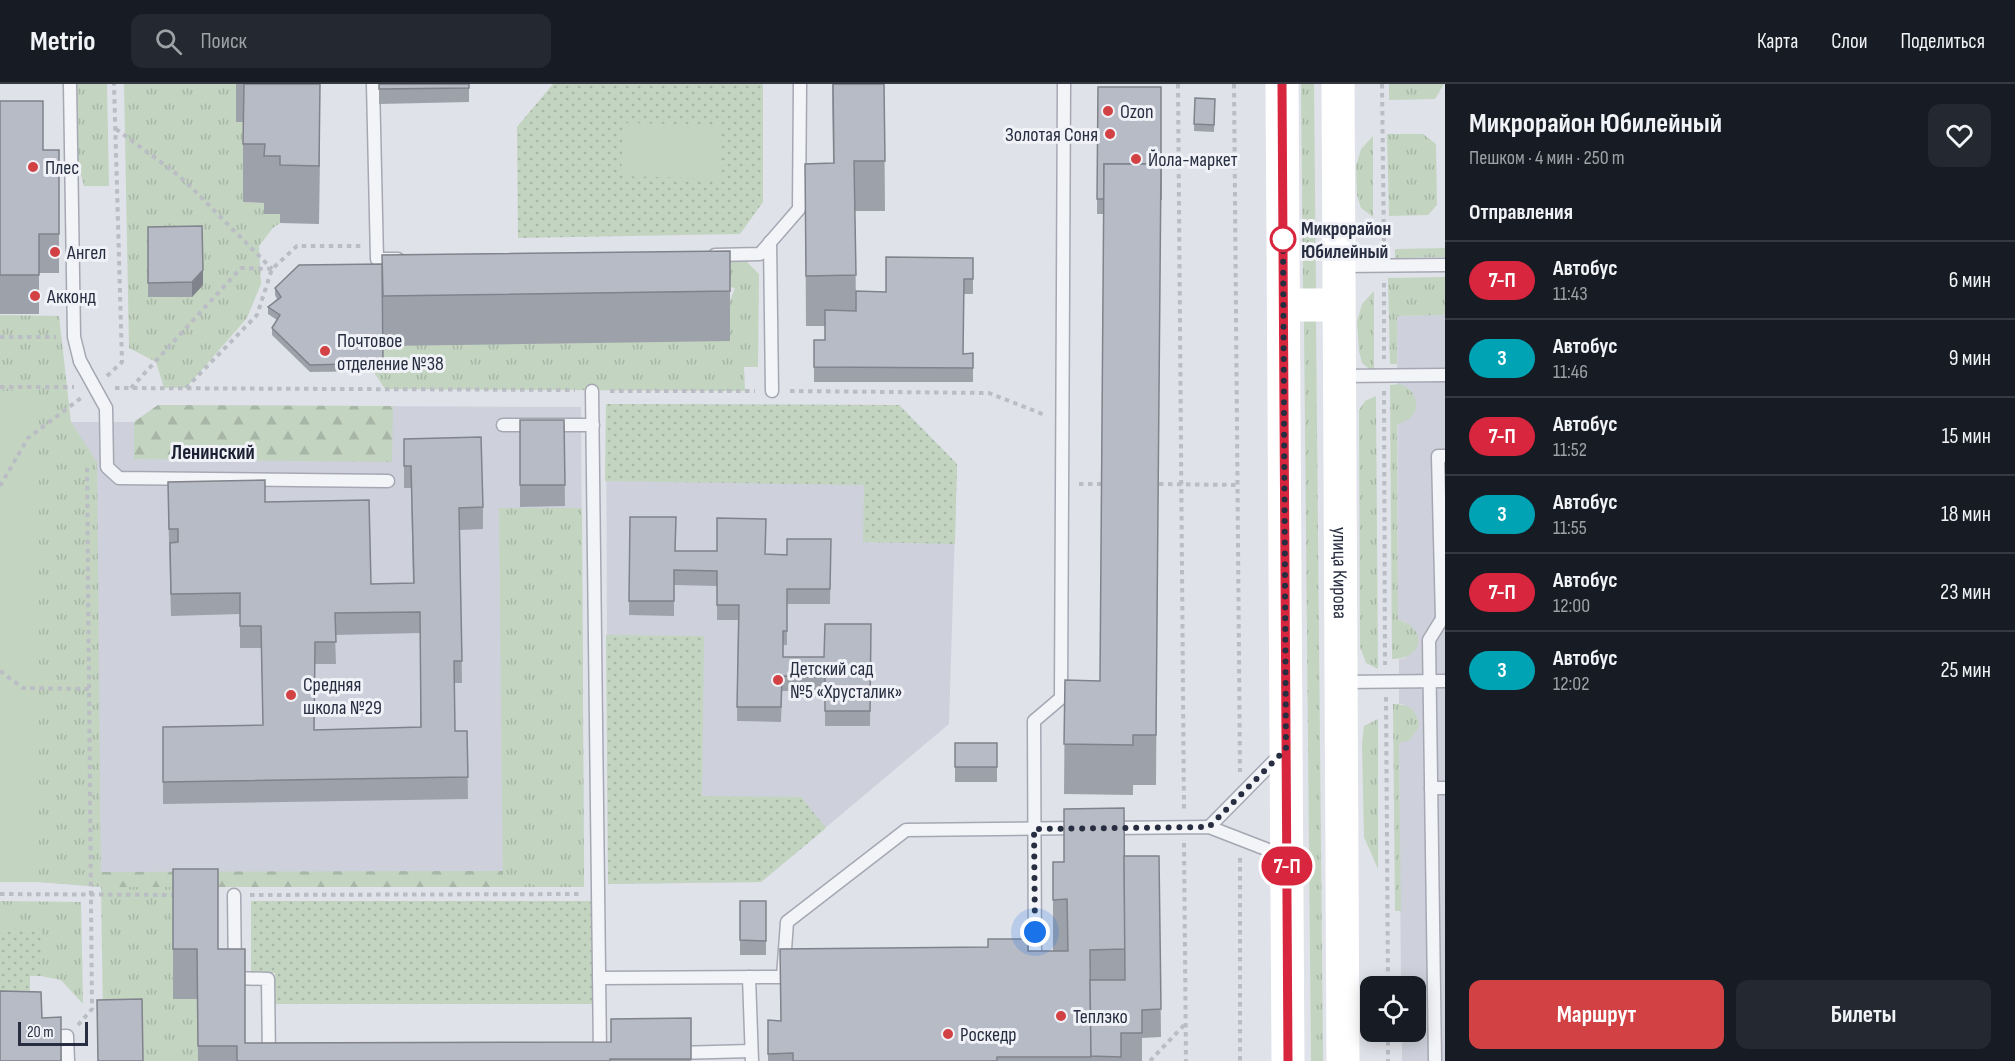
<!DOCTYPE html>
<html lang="ru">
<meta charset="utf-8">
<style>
:root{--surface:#171b24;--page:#242831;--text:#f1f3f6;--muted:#9ea1a6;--line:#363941;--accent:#d24144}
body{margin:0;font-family:"Sofia Sans Condensed",sans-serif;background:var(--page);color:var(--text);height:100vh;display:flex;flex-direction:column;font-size:22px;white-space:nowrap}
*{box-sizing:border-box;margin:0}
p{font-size:20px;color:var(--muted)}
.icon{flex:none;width:33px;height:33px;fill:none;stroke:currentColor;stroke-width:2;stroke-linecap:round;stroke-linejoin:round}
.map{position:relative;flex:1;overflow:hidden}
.panel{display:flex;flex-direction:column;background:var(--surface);width:570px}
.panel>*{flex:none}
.badge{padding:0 12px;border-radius:20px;font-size:21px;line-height:39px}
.controls{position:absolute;left:1360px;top:892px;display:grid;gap:12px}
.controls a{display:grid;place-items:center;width:66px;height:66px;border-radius:12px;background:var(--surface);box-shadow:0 3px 15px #0003;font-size:30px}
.scale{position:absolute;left:18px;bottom:15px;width:70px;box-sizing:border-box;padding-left:6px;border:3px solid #282e41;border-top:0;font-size:16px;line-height:21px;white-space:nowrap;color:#282e41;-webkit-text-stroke:4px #f0f2f7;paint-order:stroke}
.you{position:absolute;width:30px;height:30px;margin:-15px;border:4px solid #fff;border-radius:50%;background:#1a73e8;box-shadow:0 0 0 9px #1a73e833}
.map>.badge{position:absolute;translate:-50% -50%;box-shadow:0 0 0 3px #fff}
h2{padding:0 24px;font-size:22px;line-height:54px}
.round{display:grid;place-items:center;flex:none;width:63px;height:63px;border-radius:12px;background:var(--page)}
.head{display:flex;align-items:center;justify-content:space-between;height:102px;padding:0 24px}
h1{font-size:28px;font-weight:700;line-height:45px}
.button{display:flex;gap:12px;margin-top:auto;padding:12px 24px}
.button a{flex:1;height:69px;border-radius:12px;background:var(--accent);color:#fff;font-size:24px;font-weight:700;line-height:69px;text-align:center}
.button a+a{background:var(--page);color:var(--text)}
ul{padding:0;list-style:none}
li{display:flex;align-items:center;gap:18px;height:78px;padding:0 24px;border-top:2px solid var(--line)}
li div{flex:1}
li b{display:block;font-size:22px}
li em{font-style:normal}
li .badge{min-width:66px;font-weight:700;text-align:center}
header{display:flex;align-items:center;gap:36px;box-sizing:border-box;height:84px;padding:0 30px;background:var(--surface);border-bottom:2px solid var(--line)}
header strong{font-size:28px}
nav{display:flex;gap:33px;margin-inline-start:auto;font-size:21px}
.search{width:420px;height:54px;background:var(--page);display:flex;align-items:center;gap:15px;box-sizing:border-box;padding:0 21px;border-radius:12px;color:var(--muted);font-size:22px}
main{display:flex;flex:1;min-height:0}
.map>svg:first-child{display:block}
</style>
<header>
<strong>Metrio</strong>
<div class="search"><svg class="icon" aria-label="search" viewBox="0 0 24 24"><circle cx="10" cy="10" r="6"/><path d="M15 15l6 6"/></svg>Поиск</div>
<nav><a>Карта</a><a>Слои</a><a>Поделиться</a></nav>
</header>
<main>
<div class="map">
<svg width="1445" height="977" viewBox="0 0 1445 977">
<defs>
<pattern id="grass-tufts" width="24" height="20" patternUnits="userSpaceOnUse" patternTransform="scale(1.5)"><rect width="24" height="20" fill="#c3d4c1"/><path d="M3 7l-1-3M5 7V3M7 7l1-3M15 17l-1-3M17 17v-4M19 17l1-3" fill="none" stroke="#a8b6a7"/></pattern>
<pattern id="forest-firs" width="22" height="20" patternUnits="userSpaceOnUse" patternTransform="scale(1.5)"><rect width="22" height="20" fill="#c3d4c1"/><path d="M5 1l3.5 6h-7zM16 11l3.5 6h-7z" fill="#a8b6a7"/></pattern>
<pattern id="park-dots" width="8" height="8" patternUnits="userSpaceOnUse" patternTransform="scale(1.5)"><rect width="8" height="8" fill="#c3d4c1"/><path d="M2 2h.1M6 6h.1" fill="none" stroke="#a8b6a7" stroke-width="1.8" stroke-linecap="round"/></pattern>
</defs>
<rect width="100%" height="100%" fill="#e0e2e9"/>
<g fill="#ced1db">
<polygon points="1445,231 1445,977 1402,977 1402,948 1416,948 1416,903 1401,903 1399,659 1403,620 1399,620 1399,575 1406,574 1406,538 1398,537 1397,232"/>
<polygon points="0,307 39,307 71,338 134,338 158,321 581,323 584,803 101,803 39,798 0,798"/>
<polygon points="606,320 899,321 957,380 949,640 761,798 608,800"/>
</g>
<g fill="url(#grass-tufts)">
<polygon points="74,0 107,0 109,102 84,102 75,69"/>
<polygon points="124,0 246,0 237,38 244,38 243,118 265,119 265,130 280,130 280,139 273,144 259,162 261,200 247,234 186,304 164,304 156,278 129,264"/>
<polygon points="1301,0 1314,0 1316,207 1303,207"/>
<polygon points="1389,0 1444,0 1435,15 1389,16"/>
<polygon points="1387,50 1423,50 1436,60 1437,121 1428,131 1389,132"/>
<polygon points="1373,52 1373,133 1361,124 1357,111 1356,82 1361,65"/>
<polygon points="1445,164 1445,173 1395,174 1395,165"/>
<polygon points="746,177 759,190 758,283 744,283 745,307 385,305 373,287 383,262 730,217 735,204 720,201 718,178"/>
<polygon points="1445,193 1445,231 1397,232 1397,280 1390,280 1388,194"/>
<polygon points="1374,207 1374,289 1362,279 1359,267 1357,238 1362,220"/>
<polygon points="0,231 59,232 71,338 97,378 101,802 217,803 173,836 173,915 197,915 198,977 143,977 103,931 101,803 39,798 36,364 0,307"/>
<polygon points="1304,236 1316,236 1323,977 1311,977"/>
<path d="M1400 300C1423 309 1421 335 1397 340L1398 536C1429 544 1423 576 1392 575L1390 301Z"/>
<polygon points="1376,312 1378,585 1366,579 1360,563 1359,326 1365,317"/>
<polygon points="499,424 582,424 584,803 503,803"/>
<path d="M1393 620C1409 620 1418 626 1419 643L1410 656 1399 659 1401 827H1395Z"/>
<polygon points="1378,635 1378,785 1364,753 1362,660 1364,642"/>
<polygon points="0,817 81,818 83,920 61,896 41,892 41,844 0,844"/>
</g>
<g fill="url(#forest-firs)">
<polygon points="158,321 393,322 392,378 134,375 134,338"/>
<polygon points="503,787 503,803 101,803 101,788"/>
</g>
<g fill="url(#park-dots)">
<polygon points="553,0 763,0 763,118 740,150 518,154 517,43"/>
<polygon points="606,320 899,321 957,380 955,460 863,458 864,401 605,397"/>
<polygon points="606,551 704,552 702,712 801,713 826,744 761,798 608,800"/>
<polygon points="251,817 598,817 599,920 275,920 275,889 251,889"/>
<polygon points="0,844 41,844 41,892 30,892 30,948 0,948"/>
</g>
<g fill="#c3d4c1">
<polygon points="623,39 721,41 720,95 621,92"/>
<rect x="0" y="307" width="39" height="491"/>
</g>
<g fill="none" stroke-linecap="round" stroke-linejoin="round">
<g stroke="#a5a8b3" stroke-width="15">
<g id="service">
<polyline points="70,0 74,253 80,277 84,284"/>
<polyline points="373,0 377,175 398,175"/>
<polyline points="770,158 772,307"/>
<polyline points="715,171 760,170 799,125 800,0"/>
<polyline points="1341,182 1445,181"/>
<polyline points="80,277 106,324 107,383 119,394 388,397"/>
<polyline points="1340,292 1445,291"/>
<polyline points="592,307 600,970"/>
<polyline points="503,341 593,341"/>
<polyline points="1442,535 1438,372 1445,372"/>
<polyline points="1341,598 1445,597"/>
<polyline points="1431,704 1445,704"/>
<polyline points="1209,743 1280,671"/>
<polyline points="1109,744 1209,743 1284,772"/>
<polyline points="234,811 235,894 268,895 269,976"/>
<polyline points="1035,884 1034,637 1061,614 1064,0"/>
<polyline points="749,893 752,977"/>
<polyline points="599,894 783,893 787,838 906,746 1080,744"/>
<polyline points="46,953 67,952 68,977"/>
<polyline points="676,969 751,967"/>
<polyline points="1435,977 1429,556 1442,535 1445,535"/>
</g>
</g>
<g stroke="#babdc4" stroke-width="4" stroke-dasharray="4.5 4.5" stroke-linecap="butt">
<polyline points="1178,0 1184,727"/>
<polyline points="1234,0 1240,688"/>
<polyline points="1382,0 1384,164"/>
<polyline points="116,45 173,87 191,103 272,185"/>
<polyline points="1384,199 1384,275"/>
<polyline points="0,253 56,253"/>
<polyline points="107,292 122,278 114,0"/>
<polyline points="0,303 74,303"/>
<polyline points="115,304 575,306"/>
<polyline points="131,304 241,184 272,185"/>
<polyline points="186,304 257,231 272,185 297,162 361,162"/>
<polyline points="610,307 755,307"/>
<polyline points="790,307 989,309 1045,331"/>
<polyline points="1384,307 1385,581"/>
<polyline points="1079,400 1102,400"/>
<polyline points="1159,400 1237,401"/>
<polyline points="0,402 28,354 81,314"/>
<polyline points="0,587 23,604 89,605"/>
<polyline points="1386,613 1388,903"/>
<polyline points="1184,759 1186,977"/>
<polyline points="1240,774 1240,977"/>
<polyline points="0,810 176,811"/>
<polyline points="250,811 581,810"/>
<polyline points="78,941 92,925 87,383"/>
<polyline points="1388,948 1388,977"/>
<polyline points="1150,977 1185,940"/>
</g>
<use href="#service" stroke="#f3f4f7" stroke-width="12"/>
<g stroke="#fff" stroke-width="33">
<polyline points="1282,0 1288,977"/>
<path id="s1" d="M1338 0 1343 977"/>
<polyline points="1284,221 1339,221"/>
</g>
</g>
<g fill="#9da1aa" fill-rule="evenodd">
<polygon points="236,0 320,0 319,140 280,139 280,130 264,130 264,119 243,118 243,38 236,38"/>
<polygon points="379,0 469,0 469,18 379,20"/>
<polygon points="832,0 884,0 885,127 855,127 856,227 886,208 973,174 973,210 964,210 963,270 973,269 973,298 814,298 814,256 825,256 825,242 806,242 805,80 833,79"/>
<polygon points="1098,3 1161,3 1156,701 1133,701 1133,711 1064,710 1065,596 1100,597 1104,130 1097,130"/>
<polygon points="1195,14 1215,15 1214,48 1194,47"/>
<polygon points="0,17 43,66 59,66 59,189 39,189 39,230 0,230"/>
<polygon points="148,143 203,201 192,213 148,213"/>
<polygon points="730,167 730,257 383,262 383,287 310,288 272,251 272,244 277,236 268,230 268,223 277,215 275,211 275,204 382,180"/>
<polygon points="520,336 564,336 565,422 520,423"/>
<path d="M404 355 483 423V445L460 446 462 599H454L455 647H467L468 715 163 720V643L263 641 261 564H240V530L171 532 168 420 265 418 371 500 413 499 411 404H404ZM420 549V643L314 646 315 580H336L335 551Z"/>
<polygon points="630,433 675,467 787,471 831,455 830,520 787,520 787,561 783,561 783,573 824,573 871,540 870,642 825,642 825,607 782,607 781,638 737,637 738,536 717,536 717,502 674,501 674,532 629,531"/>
<rect x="955" y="659" width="42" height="39"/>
<polygon points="1064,725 1124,772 1159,772 1161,953 1142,954 1142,977 768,977 768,936 781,937 780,865 1053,867 1053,778 1064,778"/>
<polygon points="173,785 218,865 245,959 611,958 691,934 691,977 198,977 197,915 173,915"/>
<rect x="740" y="817" width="26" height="54"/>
</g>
<g fill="#80838b">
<polygon points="320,0 319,140 319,82"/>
<polygon points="203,186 203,201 192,213 192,198"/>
</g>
<g fill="#b7bbc6" stroke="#80838b" stroke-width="1.5" fill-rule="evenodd">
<polygon points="244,0 320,0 319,82 280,81 280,72 264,72 265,60 243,60"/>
<polygon points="379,0 469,0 469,4 379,5"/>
<polygon points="833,0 884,0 885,77 854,77 856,191 806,192 805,80 834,79"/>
<polygon points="1098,3 1161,3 1161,116 1161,80 1104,80 1104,115 1097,115"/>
<polygon points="1195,14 1215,15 1214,41 1194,40"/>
<polygon points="0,17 43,17 43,66 59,66 59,150 39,150 39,191 0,191"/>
<polygon points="1104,80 1161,80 1156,651 1133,651 1133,661 1064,660 1065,596 1100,597"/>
<polygon points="202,142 203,186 192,198 148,199 148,143"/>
<polygon points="730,167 730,207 383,212 382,171"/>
<polygon points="886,173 973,174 973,195 964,195 963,270 973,269 973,284 814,283 814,256 825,256 825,226 856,227 856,207 886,208"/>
<polygon points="382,180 383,279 310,281 272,244 280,231 268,223 281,213 275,204 299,181"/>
<polygon points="520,336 564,336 565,401 520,401"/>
<path d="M481 353 483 423 459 424 462 577H454L455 647H467L468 693 163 698V643L263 641 261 542H240V509L171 510 170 459 178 458V445H169L168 398 265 396V418L369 416 371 500 414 499 411 382H404V355ZM420 528 421 643 314 646 315 558H336L335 529Z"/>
<polygon points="630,433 676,433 675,467 717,467 717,434 766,435 765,470 787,471 787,455 831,455 830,505 787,505 787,547 783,547 783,573 824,573 825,540 871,540 870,627 825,627 825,593 782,592 781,623 737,623 739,521 717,521 717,487 674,486 674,517 629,517"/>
<rect x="955" y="659" width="42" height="24"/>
<polygon points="1124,724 1125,865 1090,866 1091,973 997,973 997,977 793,977 793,969 768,970 768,936 781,937 780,865 988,863 988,855 1028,855 1028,867 1068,867 1067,815 1053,816 1053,778 1064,778 1064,725"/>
<polygon points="1124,772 1159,772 1161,925 1142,926 1142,949 1121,949 1121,973 1091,972 1090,896 1125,896"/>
<polygon points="173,785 218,785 218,865 245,865 245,959 611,958 611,935 691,934 691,975 610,975 610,977 237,977 237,962 198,962 197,865 173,865"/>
<polygon points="740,817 766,817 766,857 740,856"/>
<polygon points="0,907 41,908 42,934 61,933 61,977 0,977"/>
<polygon points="142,915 143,977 98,977 97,916"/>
</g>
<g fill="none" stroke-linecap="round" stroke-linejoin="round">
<g stroke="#fff" stroke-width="14">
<polyline id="line" points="1282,0 1288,977"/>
</g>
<use href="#line" stroke="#d7263d" stroke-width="9"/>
<polyline stroke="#282e41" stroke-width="6" stroke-dasharray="0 10.8" points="1035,848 1034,745 1209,743 1286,665 1283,155"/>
</g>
<g fill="#d24144" stroke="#f0f2f7" stroke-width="2">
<circle cx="1108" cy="27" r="6"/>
<circle cx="1110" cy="50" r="6"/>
<circle cx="1136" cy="75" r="6"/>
<circle cx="33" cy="83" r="6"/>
<circle cx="55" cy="168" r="6"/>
<circle cx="35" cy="212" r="6"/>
<circle cx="325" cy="267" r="6"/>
<circle cx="778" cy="596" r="6"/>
<circle cx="291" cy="611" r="6"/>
<circle cx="1061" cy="932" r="6"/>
<circle cx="948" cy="950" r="6"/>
</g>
<circle fill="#fff" stroke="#d7263d" stroke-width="3" cx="1283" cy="155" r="12"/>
<g text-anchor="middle" stroke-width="6" stroke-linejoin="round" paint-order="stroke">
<g font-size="20" fill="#282e41" stroke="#f0f2f7" text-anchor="start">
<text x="1120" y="34">Ozon</text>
<text x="1098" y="57" text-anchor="end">Золотая Соня</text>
<text x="1148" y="82">Йола-маркет</text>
<text x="45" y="90">Плес</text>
<text x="67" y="175">Ангел</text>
<text x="47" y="219">Акконд</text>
<text x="337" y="263">Почтовое<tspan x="337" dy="23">отделение №38</tspan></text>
<text x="790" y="591">Детский сад<tspan x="790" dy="23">№5 «Хрусталик»</tspan></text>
<text x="303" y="607">Средняя<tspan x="303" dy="23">школа №29</tspan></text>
<text x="1073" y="939">Теплэко</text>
<text x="960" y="957">Роскедр</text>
</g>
<g font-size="20" font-weight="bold" fill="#282e41" stroke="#f0f2f7" text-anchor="start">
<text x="1301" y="151">Микрорайон<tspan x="1301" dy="23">Юбилейный</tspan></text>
</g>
<g font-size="20" fill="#282e41" stroke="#f0f2f7">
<text dy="7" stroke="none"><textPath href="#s1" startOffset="489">улица Кирова</textPath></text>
</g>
<g font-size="21" font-weight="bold" fill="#1a1f32" stroke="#f0f2f7">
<text x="213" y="375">Ленинский</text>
</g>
</g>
</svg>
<div class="controls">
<a><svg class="icon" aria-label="locate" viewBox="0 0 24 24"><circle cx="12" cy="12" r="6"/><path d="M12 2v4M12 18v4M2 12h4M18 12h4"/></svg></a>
</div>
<div class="scale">20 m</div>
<div class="you" style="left:1035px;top:848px"></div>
<b class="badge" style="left:1287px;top:782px;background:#d7263d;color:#fff">7-П</b>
</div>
<section class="panel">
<div class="head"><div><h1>Микрорайон Юбилейный</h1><p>Пешком · 4 мин · 250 m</p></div><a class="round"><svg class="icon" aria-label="heart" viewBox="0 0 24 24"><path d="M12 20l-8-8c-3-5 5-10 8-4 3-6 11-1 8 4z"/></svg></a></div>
<h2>Отправления</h2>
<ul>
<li><span class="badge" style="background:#d7263d;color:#fff">7-П</span><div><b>Автобус</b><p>11:43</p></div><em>6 мин</em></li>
<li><span class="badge" style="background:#00a3b4;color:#fff">3</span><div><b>Автобус</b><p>11:46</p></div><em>9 мин</em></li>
<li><span class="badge" style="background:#d7263d;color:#fff">7-П</span><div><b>Автобус</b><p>11:52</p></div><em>15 мин</em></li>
<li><span class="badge" style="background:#00a3b4;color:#fff">3</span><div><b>Автобус</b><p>11:55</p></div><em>18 мин</em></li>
<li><span class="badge" style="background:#d7263d;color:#fff">7-П</span><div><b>Автобус</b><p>12:00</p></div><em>23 мин</em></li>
<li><span class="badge" style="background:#00a3b4;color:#fff">3</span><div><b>Автобус</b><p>12:02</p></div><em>25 мин</em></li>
</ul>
<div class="button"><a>Маршрут</a><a>Билеты</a></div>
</section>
</main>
